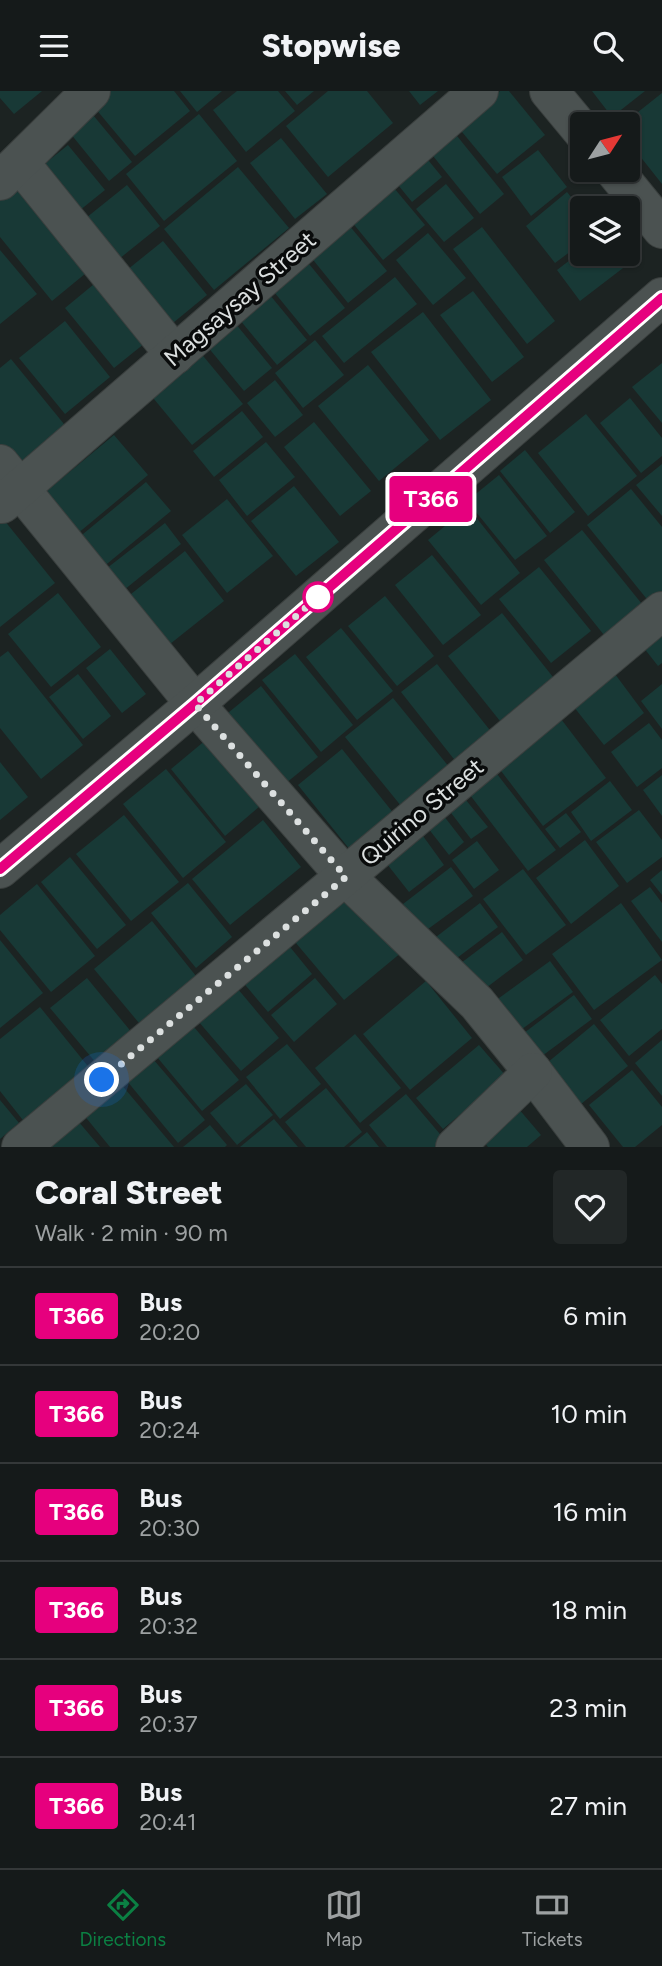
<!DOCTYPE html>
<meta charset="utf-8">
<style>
:root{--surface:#151a1a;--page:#222727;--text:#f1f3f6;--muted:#9da1a2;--line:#343839;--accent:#0b8043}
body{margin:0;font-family:Figtree,sans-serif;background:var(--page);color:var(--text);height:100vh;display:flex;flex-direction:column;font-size:26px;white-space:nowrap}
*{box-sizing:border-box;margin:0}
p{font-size:23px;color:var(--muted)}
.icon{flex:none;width:38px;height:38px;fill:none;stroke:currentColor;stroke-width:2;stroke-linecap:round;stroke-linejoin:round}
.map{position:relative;height:1056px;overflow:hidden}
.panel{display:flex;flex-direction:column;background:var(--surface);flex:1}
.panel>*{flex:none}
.badge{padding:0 14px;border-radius:5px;font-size:24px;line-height:46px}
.needle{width:46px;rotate:54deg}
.fabs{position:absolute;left:570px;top:21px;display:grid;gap:14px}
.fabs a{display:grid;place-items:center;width:70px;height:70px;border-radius:7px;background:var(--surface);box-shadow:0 2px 5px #0004,0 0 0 2px var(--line);font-size:35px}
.you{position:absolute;width:35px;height:35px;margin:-18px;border:5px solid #fff;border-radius:50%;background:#1a73e8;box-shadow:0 0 0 10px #1a73e833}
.map>.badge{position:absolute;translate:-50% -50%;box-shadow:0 0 0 4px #fff}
.round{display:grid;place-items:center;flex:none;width:74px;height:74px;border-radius:7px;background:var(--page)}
.head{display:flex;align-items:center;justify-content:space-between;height:119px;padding:0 35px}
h1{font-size:33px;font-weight:800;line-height:52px}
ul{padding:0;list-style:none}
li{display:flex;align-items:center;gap:21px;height:98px;padding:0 35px;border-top:2px solid var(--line)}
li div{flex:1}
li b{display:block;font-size:26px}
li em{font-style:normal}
li .badge{min-width:77px;font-weight:700;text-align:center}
header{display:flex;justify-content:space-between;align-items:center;height:91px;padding:0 35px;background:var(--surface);font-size:32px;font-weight:800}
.tabs{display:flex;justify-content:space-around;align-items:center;height:98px;border-top:2px solid var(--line);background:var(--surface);font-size:19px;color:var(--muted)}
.tabs a{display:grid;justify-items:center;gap:4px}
.tabs .selected{color:var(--accent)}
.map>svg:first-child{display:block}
</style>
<header><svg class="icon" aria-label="menu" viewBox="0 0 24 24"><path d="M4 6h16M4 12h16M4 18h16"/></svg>Stopwise<svg class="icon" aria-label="search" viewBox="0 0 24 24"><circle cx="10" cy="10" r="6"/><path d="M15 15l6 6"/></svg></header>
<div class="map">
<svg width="662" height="1056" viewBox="0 0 662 1056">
<rect width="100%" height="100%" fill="#1c2322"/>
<g fill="#183936">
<polygon points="0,0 42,0 14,23 0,7"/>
<polygon points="103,0 174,0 190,20 135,65 90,11"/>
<polygon points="180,0 222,0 197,21"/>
<polygon points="237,0 278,0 295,20 246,61 213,19"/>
<polygon points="285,0 314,0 297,14"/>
<polygon points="328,0 367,0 393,32 328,86 286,35"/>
<polygon points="409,0 438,0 420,14"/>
<polygon points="500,0 509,0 545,44 497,83 457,35"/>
<polygon points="592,0 645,0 612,26"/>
<polygon points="662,2 662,93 628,50 628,33 623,33"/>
<polygon points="199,23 237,70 164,130 126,83"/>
<polygon points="93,24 132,71 109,90 70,42"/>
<polygon points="453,40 504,103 480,123 429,60"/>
<polygon points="281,47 327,103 295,128 250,72"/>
<polygon points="68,54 105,99 69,128 32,83"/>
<polygon points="538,59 567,96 531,125 502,86"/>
<polygon points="424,64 442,86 412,111 394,89"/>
<polygon points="238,76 289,137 214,199 164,138"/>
<polygon points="26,86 97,173 52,210 0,146 0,107"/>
<polygon points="389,91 425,134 383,169 347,125"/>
<polygon points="446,93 474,127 444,151 416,118"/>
<polygon points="127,94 160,135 109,176 76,135"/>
<polygon points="567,101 583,121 583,151 555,172 526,135"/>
<polygon points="348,133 387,180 348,212 310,165"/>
<polygon points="482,136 555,230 527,253 453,158"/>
<polygon points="428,142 466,187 433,214 396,169"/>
<polygon points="163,150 207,204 162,241 117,187"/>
<polygon points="0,159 37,203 0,233"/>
<polygon points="583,159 583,163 618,163 627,174 580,210 557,179"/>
<polygon points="305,168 345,217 310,245 270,196"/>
<polygon points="105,184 155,244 114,277 65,217"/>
<polygon points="395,186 417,213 344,272 322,245"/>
<polygon points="265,198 307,249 277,274 235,223"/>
<polygon points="473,200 524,266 492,291 440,224"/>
<polygon points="423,221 491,309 440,349 371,261"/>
<polygon points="65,230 110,286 65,323 19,267"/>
<polygon points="235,232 272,277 244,300 207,255"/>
<polygon points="315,249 344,284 303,317 275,282"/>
<polygon points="199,260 243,313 192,354 149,302"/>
<polygon points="11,268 68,338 15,381 0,363 0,277"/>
<polygon points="662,272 662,332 632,296"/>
<polygon points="368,274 429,349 379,390 318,315"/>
<polygon points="275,289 303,324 275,346 247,312"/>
<polygon points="630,307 662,347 662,365 641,382 600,332"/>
<polygon points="242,320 263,346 214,386 193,360"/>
<polygon points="586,323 637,385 588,425 538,362"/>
<polygon points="314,331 371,400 340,425 284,356"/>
<polygon points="114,344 148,384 71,448 37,408"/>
<polygon points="266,351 295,386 247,425 219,389"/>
<polygon points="525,359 575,421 550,442 500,380"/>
<polygon points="662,373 662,425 636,394"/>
<polygon points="499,384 547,445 515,469 467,410"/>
<polygon points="146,391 171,420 102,477 77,448"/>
<polygon points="294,395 339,451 296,485 251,430"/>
<polygon points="631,398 662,436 662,503 650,512 587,434"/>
<polygon points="227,408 273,465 227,502 182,444"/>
<polygon points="468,416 520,482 481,514 428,449"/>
<polygon points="4,429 55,492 0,536 0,432"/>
<polygon points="165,432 181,453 119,503 102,481"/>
<polygon points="582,439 642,513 604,544 544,469"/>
<polygon points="185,460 224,510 165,557 126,507"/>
<polygon points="432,464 481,524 443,554 395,494"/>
<polygon points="539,476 591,540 551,572 499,508"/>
<polygon points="58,502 101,556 51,596 8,543"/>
<polygon points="385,505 434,565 397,595 348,535"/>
<polygon points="502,522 553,586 500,630 448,565"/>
<polygon points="662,536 662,572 658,575 640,552"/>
<polygon points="341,537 393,600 357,629 306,566"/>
<polygon points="110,558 146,603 122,622 86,577"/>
<polygon points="8,560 83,654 41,688 0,637 0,566"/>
<polygon points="295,563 353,634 321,661 262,589"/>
<polygon points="437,573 493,643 457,672 401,601"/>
<polygon points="612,579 644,622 604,654 570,611"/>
<polygon points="78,583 111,625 83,648 49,606"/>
<polygon points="662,593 662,638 641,610"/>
<polygon points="261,595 318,666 280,697 223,626"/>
<polygon points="393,607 454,682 406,721 345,646"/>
<polygon points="558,624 606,687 543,735 495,672"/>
<polygon points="649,632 662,649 662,677 637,696 611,661"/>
<polygon points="207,648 260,715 225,745 171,678"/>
<polygon points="342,658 395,724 351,760 298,694"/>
<polygon points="0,671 28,706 0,729"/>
<polygon points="166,678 226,751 183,787 123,713"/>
<polygon points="494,679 556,759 528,780 467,700"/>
<polygon points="662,684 662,725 643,699"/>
<polygon points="610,690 632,719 591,750 571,721"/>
<polygon points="461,703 488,736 471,748 445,714"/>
<polygon points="639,719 662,749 662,766 627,792 596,751"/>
<polygon points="440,720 464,751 449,764 424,732"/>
<polygon points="566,722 581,741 560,757 545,738"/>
<polygon points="124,724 179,791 131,830 76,763"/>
<polygon points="263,729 301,776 230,834 192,788"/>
<polygon points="423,745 444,774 409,801 387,773"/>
<polygon points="585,749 619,795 571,833 536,787"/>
<polygon points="477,750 499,779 474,798 452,769"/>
<polygon points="70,766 126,834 97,858 41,791"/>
<polygon points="451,776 473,805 424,841 403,813"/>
<polygon points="523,778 566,834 526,864 483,808"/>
<polygon points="662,779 662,804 650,789"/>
<polygon points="188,792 232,846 196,877 151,822"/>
<polygon points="37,793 95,865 51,901 0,839 0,824"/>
<polygon points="348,796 402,861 344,909 290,845"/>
<polygon points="650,796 662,812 662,851 631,810"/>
<polygon points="480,812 498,836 453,870 436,846"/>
<polygon points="621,812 662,869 594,919 552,863"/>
<polygon points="152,830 196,885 139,932 94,878"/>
<polygon points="502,841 523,869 482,900 461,872"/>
<polygon points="0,849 43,902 0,937"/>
<polygon points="286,851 312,883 268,921 241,889"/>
<polygon points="550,870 573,901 518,941 495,910"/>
<polygon points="655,884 662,893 662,938 629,965 600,929"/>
<polygon points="87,887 133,943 97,973 50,917"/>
<polygon points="315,887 337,913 294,951 271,924"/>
<polygon points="426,890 472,947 410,999 363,943"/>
<polygon points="237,897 279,947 241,980 198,930"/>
<polygon points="574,904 592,928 542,965 524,942"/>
<polygon points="40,916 91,979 26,1033 0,1000 0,948"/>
<polygon points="188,929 239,989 202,1020 152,960"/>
<polygon points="594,933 628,975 581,1013 547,972"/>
<polygon points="355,943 401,997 360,1032 315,977"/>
<polygon points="662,949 662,1005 635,972"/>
<polygon points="287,953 321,993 280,1028 246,986"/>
<polygon points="479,954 506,985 443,1038 416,1007"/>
<polygon points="153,968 205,1029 178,1052 127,990"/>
<polygon points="632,979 662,1016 662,1034 635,1056 623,1056 589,1014"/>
<polygon points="120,992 174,1056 110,1056 83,1023"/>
<polygon points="246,993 273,1024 237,1054 210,1022"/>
<polygon points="326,997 362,1041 344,1056 306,1056 285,1031"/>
<polygon points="406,1003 445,1049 436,1056 387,1056 369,1034"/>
<polygon points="0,1009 19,1032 0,1048"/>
<polygon points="512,1010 541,1044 527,1056 488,1056 476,1042"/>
<polygon points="274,1028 298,1056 240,1056"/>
<polygon points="78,1030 100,1056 52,1056 50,1053"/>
<polygon points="210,1034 227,1054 225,1056 183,1056"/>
<polygon points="367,1041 379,1056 349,1056"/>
</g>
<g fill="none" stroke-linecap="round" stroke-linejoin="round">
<g stroke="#3a3f3e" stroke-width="40">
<g id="minor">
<polyline points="549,0 583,41"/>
<polyline points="20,72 175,264"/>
<polyline points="614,79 662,138"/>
<polyline points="0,90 91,0"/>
<polyline points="0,373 195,613 346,786 477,912 533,981 590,1056"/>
<polyline points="2,413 479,0"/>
<polyline points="0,778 195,613 662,206"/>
<polyline points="21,1056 662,520"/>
<polyline points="455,1056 533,981"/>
</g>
</g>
<use href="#minor" stroke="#4b5251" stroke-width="38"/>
</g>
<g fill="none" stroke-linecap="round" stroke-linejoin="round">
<g stroke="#fff" stroke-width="16">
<polyline id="line" points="0,778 195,613 662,207"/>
</g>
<use href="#line" stroke="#e6007e" stroke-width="10"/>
<polyline stroke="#dce0e0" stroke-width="7" stroke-dasharray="0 12.6" points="102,989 346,786 195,613 318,506"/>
</g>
<circle fill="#fff" stroke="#e6007e" stroke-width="3.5" cx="318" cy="506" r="14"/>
<g text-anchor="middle" stroke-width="7" stroke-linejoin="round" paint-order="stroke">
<g font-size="24" fill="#dce0e0" stroke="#090b0b">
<text transform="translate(240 208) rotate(-41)" y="8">Magsaysay Street</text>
<text transform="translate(422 721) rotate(-40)" y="8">Quirino Street</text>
</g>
</g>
</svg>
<div class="fabs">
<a><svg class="needle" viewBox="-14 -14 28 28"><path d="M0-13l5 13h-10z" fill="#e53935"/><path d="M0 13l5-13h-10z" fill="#9da1a2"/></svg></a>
<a><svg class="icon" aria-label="layers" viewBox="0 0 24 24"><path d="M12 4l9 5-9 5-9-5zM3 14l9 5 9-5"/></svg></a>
</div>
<div class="you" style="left:102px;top:989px"></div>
<b class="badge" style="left:431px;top:408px;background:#e6007e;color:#fff">T366</b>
</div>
<section class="panel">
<div class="head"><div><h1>Coral Street</h1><p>Walk · 2 min · 90 m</p></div><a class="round"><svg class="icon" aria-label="heart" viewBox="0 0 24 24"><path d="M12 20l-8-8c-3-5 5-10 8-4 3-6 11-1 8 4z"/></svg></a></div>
<ul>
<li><span class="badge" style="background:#e6007e;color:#fff">T366</span><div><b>Bus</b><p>20:20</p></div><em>6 min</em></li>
<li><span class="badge" style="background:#e6007e;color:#fff">T366</span><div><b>Bus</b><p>20:24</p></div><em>10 min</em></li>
<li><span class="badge" style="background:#e6007e;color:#fff">T366</span><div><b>Bus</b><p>20:30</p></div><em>16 min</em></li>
<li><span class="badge" style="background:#e6007e;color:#fff">T366</span><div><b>Bus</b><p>20:32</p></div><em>18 min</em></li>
<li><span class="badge" style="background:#e6007e;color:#fff">T366</span><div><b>Bus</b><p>20:37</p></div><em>23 min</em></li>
<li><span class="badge" style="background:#e6007e;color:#fff">T366</span><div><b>Bus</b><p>20:41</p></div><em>27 min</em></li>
</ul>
</section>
<nav class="tabs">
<a class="selected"><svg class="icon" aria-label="directions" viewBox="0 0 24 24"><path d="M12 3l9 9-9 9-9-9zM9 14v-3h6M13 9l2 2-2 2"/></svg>Directions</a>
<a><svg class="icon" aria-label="map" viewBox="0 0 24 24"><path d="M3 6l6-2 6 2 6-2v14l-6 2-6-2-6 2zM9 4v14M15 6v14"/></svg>Map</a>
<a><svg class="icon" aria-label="tickets" viewBox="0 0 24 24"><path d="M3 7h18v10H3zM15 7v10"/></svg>Tickets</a>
</nav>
